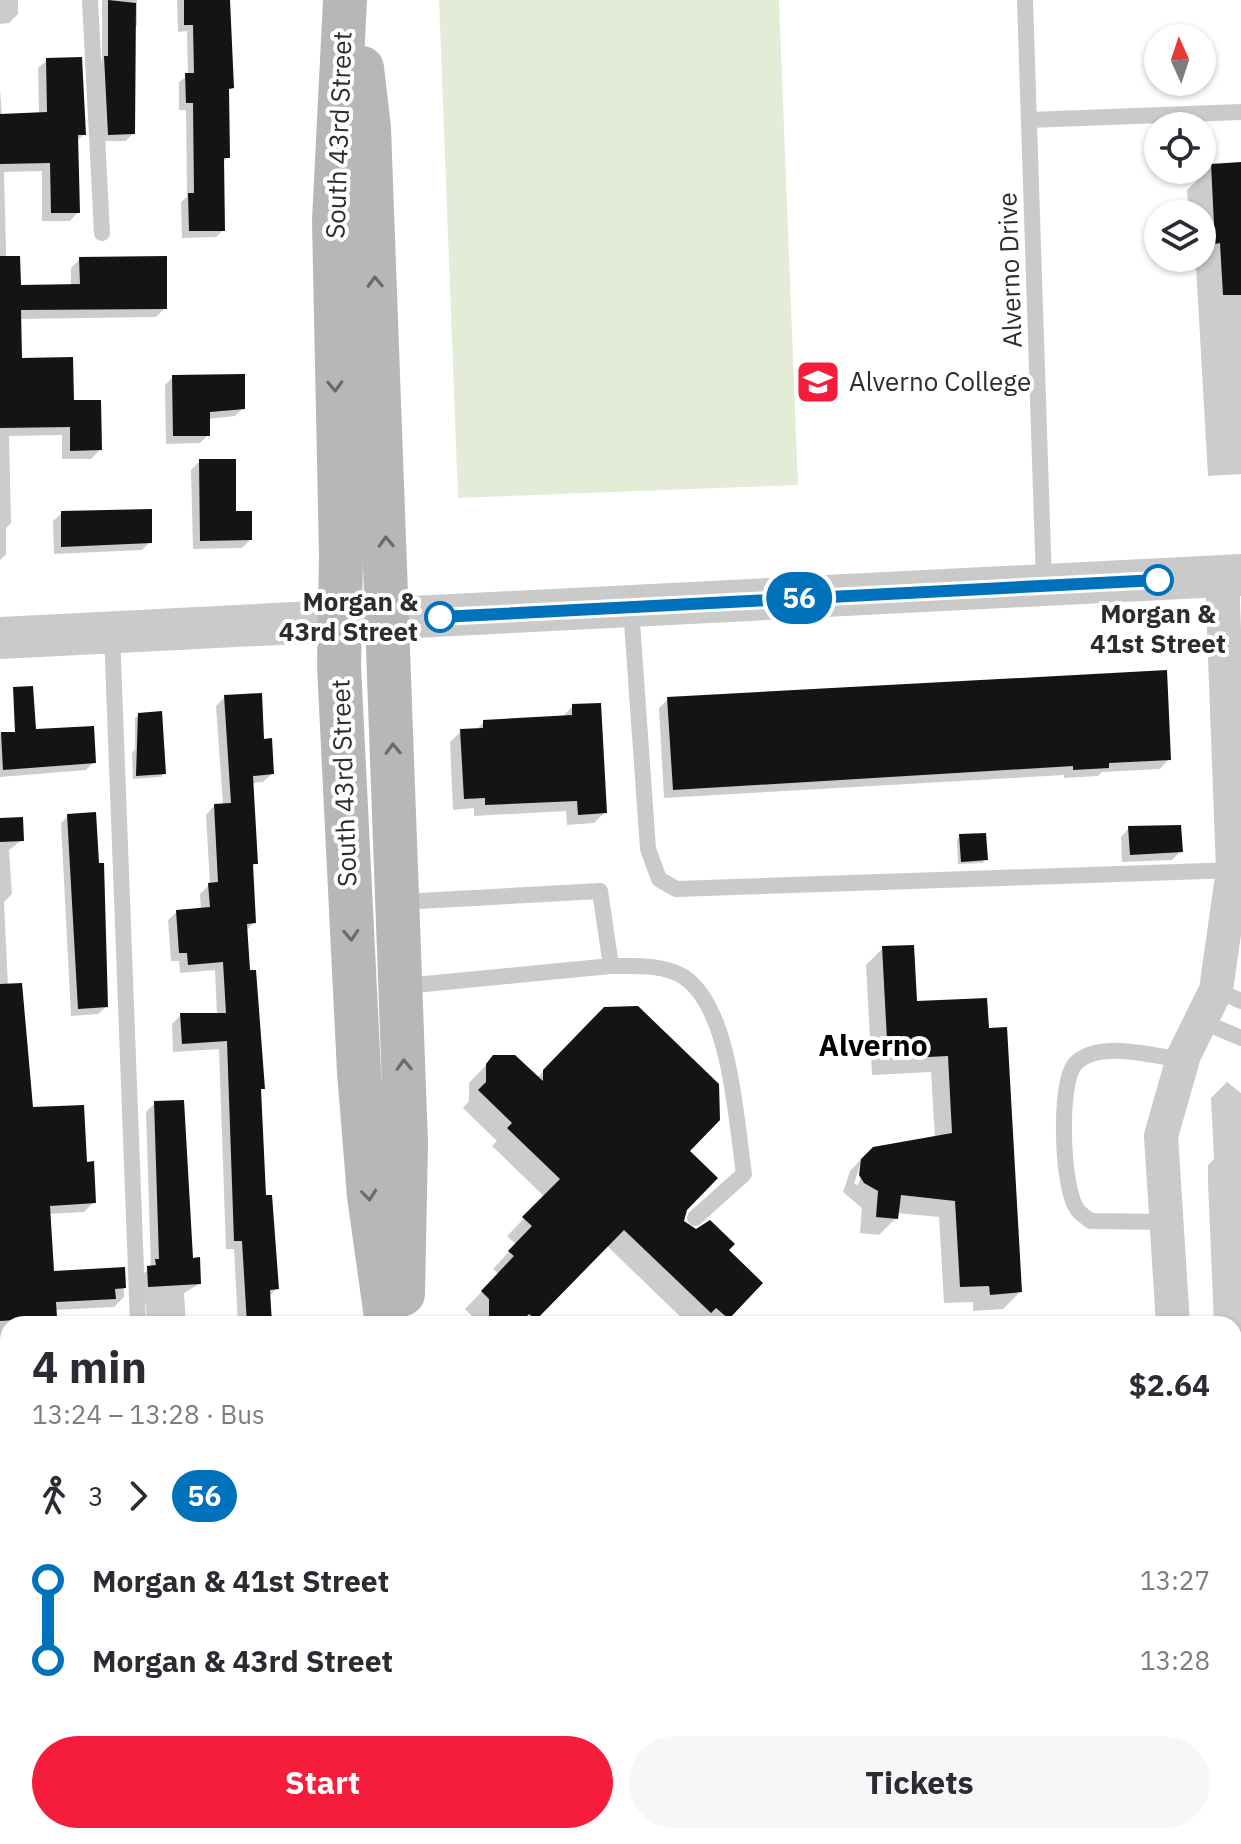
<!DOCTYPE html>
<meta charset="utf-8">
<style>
:root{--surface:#fff;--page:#f7f7f7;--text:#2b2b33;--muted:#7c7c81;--accent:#f61c3c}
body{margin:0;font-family:"IBM Plex Sans",sans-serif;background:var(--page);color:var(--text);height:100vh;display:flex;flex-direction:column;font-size:30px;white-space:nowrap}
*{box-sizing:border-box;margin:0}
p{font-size:26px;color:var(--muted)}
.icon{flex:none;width:44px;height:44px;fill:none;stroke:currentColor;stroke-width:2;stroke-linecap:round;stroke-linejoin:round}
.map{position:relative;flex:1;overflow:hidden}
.drawer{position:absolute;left:0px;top:1316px;width:1242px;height:528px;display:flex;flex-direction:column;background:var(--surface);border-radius:24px 24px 0 0;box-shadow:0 2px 6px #0004}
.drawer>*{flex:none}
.badge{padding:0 16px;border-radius:26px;font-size:28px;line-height:52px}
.needle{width:52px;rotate:357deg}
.buttons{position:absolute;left:1144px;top:24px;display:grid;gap:16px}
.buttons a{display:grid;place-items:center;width:72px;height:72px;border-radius:50%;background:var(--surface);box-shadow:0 2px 6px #0004;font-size:40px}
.map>.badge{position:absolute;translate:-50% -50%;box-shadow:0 0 0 4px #fff}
.legs{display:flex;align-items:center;gap:12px;height:88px;padding:0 32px;font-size:26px}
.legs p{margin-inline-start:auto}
.headline{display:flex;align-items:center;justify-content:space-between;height:136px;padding:0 32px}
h1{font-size:44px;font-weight:700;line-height:60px}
.primary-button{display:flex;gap:16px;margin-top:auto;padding:16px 32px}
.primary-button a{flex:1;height:92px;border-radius:48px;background:var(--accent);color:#fff;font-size:32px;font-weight:700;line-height:92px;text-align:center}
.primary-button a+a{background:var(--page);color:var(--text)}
ul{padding:0 32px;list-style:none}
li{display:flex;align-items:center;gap:28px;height:80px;font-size:30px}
li i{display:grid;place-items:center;width:12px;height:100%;margin:0 10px;background:currentColor}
li i::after{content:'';width:20px;height:20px;margin:-10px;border:6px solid;border-radius:50%;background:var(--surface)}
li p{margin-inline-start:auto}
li:first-child i{background:linear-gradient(#0000 50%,currentColor 0)}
li:last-child i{background:linear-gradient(currentColor 50%,#0000 0)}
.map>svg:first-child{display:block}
</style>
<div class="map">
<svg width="1241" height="1844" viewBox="0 0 1241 1844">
<rect width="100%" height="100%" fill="#fff"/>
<g fill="#e4ecd8">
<polygon points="439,0 779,0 798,485 458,498"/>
<polygon points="270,1836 366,1836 371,1844 124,1844"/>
</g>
<path fill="#c2e0ee" d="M1241 1703V1839L1234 1834C1234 1804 1230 1725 1241 1703Z"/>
<g fill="#0003" fill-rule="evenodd">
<polygon points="0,0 18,0 18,14 9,23 0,24"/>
<polygon points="102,0 137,0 137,25 132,31 133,133 126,141 101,141 97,66 102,61"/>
<polygon points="177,0 230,0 228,157 222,163 223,230 216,237 182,238 181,202 187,197 186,110 179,110 179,82 188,75 187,31 178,32"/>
<polygon points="47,60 84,134 76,142 78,212 70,221 42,221 42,171 4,172 7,287 71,286 71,268 80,259 165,308 156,317 19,319 20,360 72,402 100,450 91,459 62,459 62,435 9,436 11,523 6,528 6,554 0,560 0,89 2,116 39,114 38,68"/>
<polygon points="1241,164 1241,474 1208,476 1196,267 1192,267 1191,258 1202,258 1202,214 1189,214 1187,190 1212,166"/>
<polygon points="173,377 243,408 235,416 208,419 208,435 200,443 166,444 165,385"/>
<polygon points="200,461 250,540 242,548 193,549 191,470"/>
<polygon points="62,513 150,542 142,550 54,554 53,521"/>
<polygon points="225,697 262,741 272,774 263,782 252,783 256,863 251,868 254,922 246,931 263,1088 259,1091 265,1197 277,1288 269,1297 270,1324 238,1324 234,1249 226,1249 219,1049 173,1052 172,1024 181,1015 217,1015 215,970 180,973 179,961 171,961 168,920 177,912 201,910 200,894 210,884 206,815 214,806 223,805 216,706"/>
<polygon points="668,699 1169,759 1160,769 1102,772 1098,776 1064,778 1064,775 664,798 659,708"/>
<polygon points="573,706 605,812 594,823 567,825 566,811 474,816 474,808 453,810 450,742 461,731 476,730 484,722 562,717"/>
<polygon points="139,715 164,773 161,777 133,779 132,753 135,749 135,718"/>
<polygon points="92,728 94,762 86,770 0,777 0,733"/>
<polygon points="68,816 106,1007 98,1014 71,1016 61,823"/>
<polygon points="0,820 22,840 9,850 12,894 4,902 8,986 31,1109 85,1164 94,1202 84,1212 48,1214 52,1273 123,1269 124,1297 114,1307 55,1310 55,1316 47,1324 8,1324 8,1640 0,1641"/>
<polygon points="1129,828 1181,851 1172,860 1122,862 1121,837"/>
<polygon points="960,836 986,859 982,863 958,864 957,840"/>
<path d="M883 948 915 1004 985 1000 1020 1292 1003 1309 973 1311V1302L944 1303 939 1217 897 1213 896 1218 879 1235 860 1233 862 1208 843 1192 850 1171 867 1153 935 1138 931 1072 872 1075 866 965ZM861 1162H865L858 1185 854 1184Z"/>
<polygon points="605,1009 687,1151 682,1222 726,1250 761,1283 722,1324 688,1324 606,1245 529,1324 473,1324 472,1316 465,1309 499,1274 493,1269 516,1244 507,1236 545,1197 492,1146 497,1141 463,1108 469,1101 469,1083 494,1057 537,1078"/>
<polygon points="1227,1082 1241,1093 1241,1468 1234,1475 1234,1324 1214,1324 1208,1183 1208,1165 1214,1159 1211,1098"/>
<polygon points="155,1103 199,1284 184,1293 186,1324 147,1324 146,1305 140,1305 139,1277 151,1268 146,1112"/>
<polygon points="129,1836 179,1836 129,1839"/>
<polygon points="489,1836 613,1836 613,1844 490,1844"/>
</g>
<g fill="#141414">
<polygon points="108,0 136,3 135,134 108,135 104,56 108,56"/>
<polygon points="184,0 230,0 234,88 229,89 230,158 224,158 225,231 189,231 188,193 194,193 193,103 186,103 185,73 194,73 193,25 184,25"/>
<polygon points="82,57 86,135 78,135 80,213 51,213 50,163 0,164 0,114 47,112 46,58"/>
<polygon points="1241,162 1241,295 1223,295 1220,243 1215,244 1211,164"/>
<polygon points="0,256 20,256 21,285 80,284 79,257 167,256 167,309 21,310 22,358 73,357 74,400 101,400 102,450 70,451 70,427 0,428"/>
<polygon points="245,374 245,409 210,412 210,436 173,436 172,375"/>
<polygon points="199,459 236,459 236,511 252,511 252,540 200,541"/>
<polygon points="152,509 152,543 61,547 61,511"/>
<polygon points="1167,670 1171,760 1109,763 1109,768 1073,770 1073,766 673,790 667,697"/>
<polygon points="33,686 36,729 94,726 96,763 3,770 1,732 15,732 13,687"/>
<polygon points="262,693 264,739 272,738 274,774 253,776 258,864 253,864 256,923 247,924 250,970 256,970 265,1089 261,1089 266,1195 272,1195 279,1289 270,1290 272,1324 247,1324 242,1241 234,1241 227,1041 182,1044 180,1013 226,1013 223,962 188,965 187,953 179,953 176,910 210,907 208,883 218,882 214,804 231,803 224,695"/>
<polygon points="601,703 607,813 578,815 577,801 485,805 485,798 464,799 460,729 483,728 483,720 572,715 572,704"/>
<polygon points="162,711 166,774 136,776 138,713"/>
<polygon points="96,812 99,863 104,863 108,1007 78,1009 67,814"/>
<polygon points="23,817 24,841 0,842 0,818"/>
<polygon points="1181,825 1183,852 1130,855 1128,826"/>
<polygon points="986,833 988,860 961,862 959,834"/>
<polygon points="914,945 917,1001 987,998 989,1028 1007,1027 1022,1292 990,1295 989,1286 960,1287 955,1201 901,1195 898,1219 876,1217 878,1191 864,1183 859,1175 861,1159 873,1147 952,1133 948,1056 888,1059 882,946"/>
<polygon points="22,983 33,1107 84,1105 87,1162 94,1161 96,1203 50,1206 54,1271 125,1267 126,1288 115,1289 116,1299 56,1302 57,1317 0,1321 0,984"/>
<polygon points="638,1006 719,1084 720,1120 690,1151 718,1178 687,1210 684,1221 696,1229 710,1220 735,1244 729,1250 763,1283 729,1319 716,1308 711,1313 624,1230 536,1320 529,1314 519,1324 497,1324 489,1317 489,1299 481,1291 514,1256 508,1251 532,1226 522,1217 560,1179 507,1128 512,1123 478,1090 486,1082 486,1064 493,1055 515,1055 543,1081 543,1070 604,1007"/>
<polygon points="184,1100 193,1258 200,1257 201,1284 148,1287 147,1266 156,1265 155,1259 159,1259 154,1101"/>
</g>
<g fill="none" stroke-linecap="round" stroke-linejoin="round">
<g stroke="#cacaca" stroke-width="16">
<polyline points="90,0 102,233"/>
<polyline points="1025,0 1044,584"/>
<polyline points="1029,120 1241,112"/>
<polyline points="631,608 648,849 659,879 676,889 1235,870"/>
<polyline points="112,633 138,1324"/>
<polyline points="401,902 600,891 611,966 404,986"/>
<path d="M611 966C634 966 664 964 684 977 731 1009 736 1121 744 1174L695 1218"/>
<polyline points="1216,990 1241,1001"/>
<polyline points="1201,1021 1241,1038"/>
<path d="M1166 1222 1091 1221C1087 1218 1080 1214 1077 1209 1062 1189 1058 1084 1075 1064 1098 1039 1154 1056 1183 1060"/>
<polyline points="1234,1491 1241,1491"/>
</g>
<g stroke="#cacaca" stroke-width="34">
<polyline points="1173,1324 1161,1136 1184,1055 1216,990 1233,870 1222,576"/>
<polyline points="1107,1844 1113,1836"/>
</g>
<polyline stroke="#cacaca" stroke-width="42" points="0,638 1241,575"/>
<g stroke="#b7b7b7" stroke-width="44">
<polyline points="345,0 334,221 341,557 339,666 359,1072 369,1196 387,1324"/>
<polyline points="362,68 369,128 406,1143 403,1294"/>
<polyline points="415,1836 415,1844"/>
</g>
</g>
<defs><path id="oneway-chevron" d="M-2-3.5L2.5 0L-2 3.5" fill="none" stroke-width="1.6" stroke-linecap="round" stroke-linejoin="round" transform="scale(2)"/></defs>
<g stroke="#6b6b6b">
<use href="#oneway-chevron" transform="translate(375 282) rotate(-92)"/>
<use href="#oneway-chevron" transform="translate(335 386) rotate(88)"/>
<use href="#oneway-chevron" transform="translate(386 542) rotate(-92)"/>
<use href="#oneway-chevron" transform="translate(393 749) rotate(-92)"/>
<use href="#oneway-chevron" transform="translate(351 935) rotate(87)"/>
<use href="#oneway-chevron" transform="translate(404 1065) rotate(-92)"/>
<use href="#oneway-chevron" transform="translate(369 1195) rotate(84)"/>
</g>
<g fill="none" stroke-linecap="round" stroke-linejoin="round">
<g stroke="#fff" stroke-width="18">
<polyline id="line-1" points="440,617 1158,580"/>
</g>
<use href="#line-1" stroke="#0072bc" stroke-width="12"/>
</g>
<defs>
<g id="university-square" transform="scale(2.3)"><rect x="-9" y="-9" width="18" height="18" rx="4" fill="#f61c3c" stroke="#fff"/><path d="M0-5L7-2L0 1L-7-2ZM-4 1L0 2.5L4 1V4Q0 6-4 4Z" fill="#fff"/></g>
</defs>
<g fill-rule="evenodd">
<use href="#university-square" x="818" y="382"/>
</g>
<g fill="#fff" stroke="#0072bc" stroke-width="4">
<circle cx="1158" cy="580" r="14"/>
<circle cx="440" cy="617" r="14"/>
</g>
<g text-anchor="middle" stroke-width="8" stroke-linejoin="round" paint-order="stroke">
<g font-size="26" fill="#2d2d2d" stroke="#fff">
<text transform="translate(339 135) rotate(-88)" y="9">South 43rd Street</text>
<text transform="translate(1010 270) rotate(-92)" y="9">Alverno Drive</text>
<text transform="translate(344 783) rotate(-92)" y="9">South 43rd Street</text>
</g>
<g font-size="26" fill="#2d2d2d" stroke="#fff" text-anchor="start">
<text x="849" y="391">Alverno College</text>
</g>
<g font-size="26" font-weight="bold" fill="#2d2d2d" stroke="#fff" text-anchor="end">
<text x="418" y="611">Morgan &amp;<tspan x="418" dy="30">43rd Street</tspan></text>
<text x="1158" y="623" text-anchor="middle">Morgan &amp;<tspan x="1158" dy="30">41st Street</tspan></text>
</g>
<g font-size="30" font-weight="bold" fill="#000" stroke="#fff">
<text x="873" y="1056">Alverno</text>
</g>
</g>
</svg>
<div class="buttons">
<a><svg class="needle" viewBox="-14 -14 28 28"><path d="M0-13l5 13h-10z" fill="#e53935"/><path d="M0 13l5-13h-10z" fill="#7c7c81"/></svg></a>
<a><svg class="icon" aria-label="locate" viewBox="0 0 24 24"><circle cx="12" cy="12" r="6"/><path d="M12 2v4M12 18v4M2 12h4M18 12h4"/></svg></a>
<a><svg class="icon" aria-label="layers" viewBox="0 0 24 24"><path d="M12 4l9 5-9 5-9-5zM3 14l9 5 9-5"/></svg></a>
</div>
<b class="badge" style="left:799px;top:598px;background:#0072bc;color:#fff">56</b>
<section class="drawer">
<div class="headline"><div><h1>4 min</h1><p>13:24 – 13:28 · Bus</p></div><b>$2.64</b></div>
<div class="legs"><svg class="icon" aria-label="walk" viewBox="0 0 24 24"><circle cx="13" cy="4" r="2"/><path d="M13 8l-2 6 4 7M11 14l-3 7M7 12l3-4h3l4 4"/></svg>3<svg class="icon" aria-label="forward" viewBox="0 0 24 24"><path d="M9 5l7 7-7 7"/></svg><b class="badge" style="background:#0072bc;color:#fff">56</b></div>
<ul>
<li><i style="color:#0072bc"></i><b>Morgan &amp; 41st Street</b><p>13:27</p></li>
<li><i style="color:#0072bc"></i><b>Morgan &amp; 43rd Street</b><p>13:28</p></li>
</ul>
<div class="primary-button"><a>Start</a><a>Tickets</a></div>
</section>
</div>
